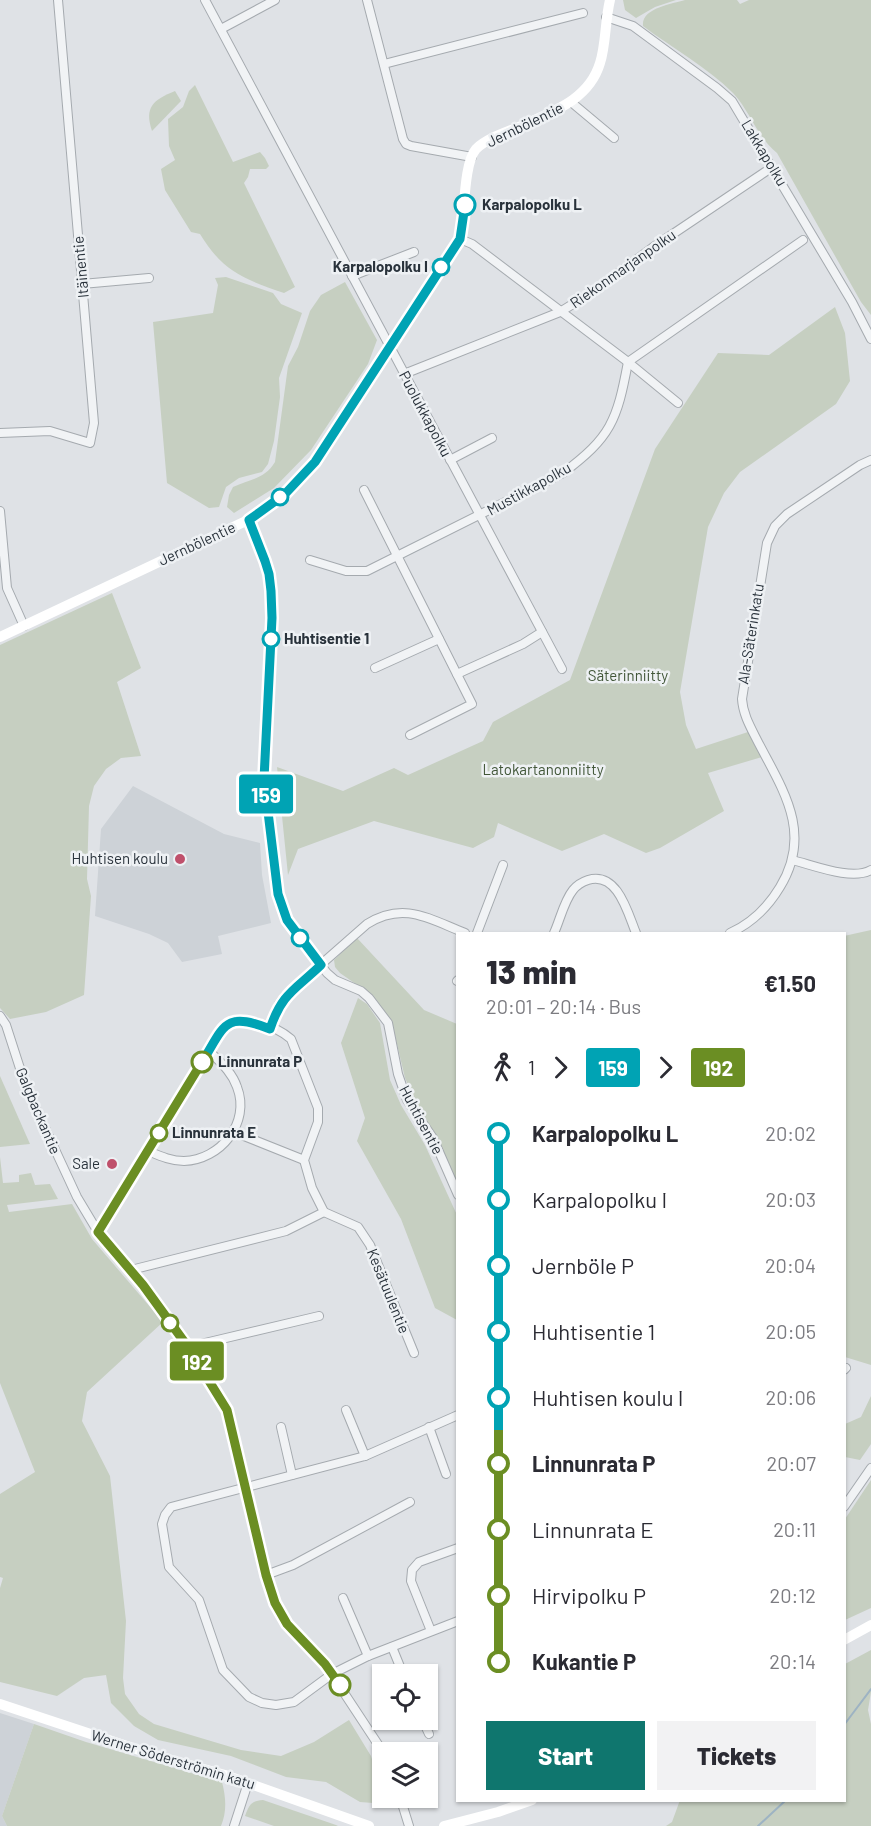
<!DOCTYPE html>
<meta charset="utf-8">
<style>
:root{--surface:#fff;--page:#f2f2f3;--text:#2b2b33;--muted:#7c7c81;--accent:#0f766e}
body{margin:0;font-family:Barlow,sans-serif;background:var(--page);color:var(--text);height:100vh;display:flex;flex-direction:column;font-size:22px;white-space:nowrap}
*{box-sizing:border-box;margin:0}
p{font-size:20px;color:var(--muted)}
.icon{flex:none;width:33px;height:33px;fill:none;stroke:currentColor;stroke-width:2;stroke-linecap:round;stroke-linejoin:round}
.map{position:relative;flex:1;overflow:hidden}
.details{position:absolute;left:456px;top:932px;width:390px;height:870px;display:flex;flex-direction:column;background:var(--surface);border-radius:0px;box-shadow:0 2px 4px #0004}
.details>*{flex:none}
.badge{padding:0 12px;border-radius:4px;font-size:21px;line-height:39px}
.fabs{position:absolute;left:372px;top:1664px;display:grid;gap:12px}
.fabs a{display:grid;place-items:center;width:66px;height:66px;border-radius:0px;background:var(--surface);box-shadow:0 2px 4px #0004;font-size:30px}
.map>.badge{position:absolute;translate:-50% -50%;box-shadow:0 0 0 3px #fff}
.legs{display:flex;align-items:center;gap:9px;height:66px;padding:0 30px;font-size:20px}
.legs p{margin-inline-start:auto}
.overview{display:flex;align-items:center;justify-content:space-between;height:102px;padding:0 30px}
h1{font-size:33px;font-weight:800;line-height:45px}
.action{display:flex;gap:12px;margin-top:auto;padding:12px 30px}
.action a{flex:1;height:69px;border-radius:0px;background:var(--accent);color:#fff;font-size:24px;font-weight:800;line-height:69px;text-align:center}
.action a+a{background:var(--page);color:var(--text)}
ul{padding:0 30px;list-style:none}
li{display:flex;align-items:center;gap:21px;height:66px;font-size:22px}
li i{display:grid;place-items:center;width:9px;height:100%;margin:0 8px;background:currentColor}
li i::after{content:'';width:15px;height:15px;margin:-8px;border:4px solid;border-radius:50%;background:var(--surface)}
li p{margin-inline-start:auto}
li:first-child i{background:linear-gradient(#0000 50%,currentColor 0)}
li:last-child i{background:linear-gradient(currentColor 50%,#0000 0)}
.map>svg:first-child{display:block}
</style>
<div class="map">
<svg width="871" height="1826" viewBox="0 0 871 1826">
<rect width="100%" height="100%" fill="#dfe2e6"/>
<g fill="#cdd2d7">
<polygon points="133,786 224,834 260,843 262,875 271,923 218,936 222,954 182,962 168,943 149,934 95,916 101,829"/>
<polygon points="0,1713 34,1724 2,1816 7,1826 0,1826"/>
</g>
<g fill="#c6cfc1">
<polygon points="623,0 676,0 655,7 636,18 625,10"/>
<path d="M685 0H737L740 4 749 0H871V315L861 302 777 153C757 137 750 111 733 93 707 67 672 48 643 26 641 8 672 4 685 0Z"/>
<path d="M195 85 233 162 260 152 265 158 269 166 266 169H250L248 177 244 183 295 287 284 293C244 279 223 272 200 234L191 232 165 190 161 169 175 160 169 146 168 119 183 107 189 91Z"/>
<path d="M175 91 181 101 152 131C144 107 153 100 175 91Z"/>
<polygon points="226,277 273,293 281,304 302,313 279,378 280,397 274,441 268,464 262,472 239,478 226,487 219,507 209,508 167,483 153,322 213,313 218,285 215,278"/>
<path d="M345 282 377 340 368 364 311 450 274 488 234 513 227 507 229 495 233 487C250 479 265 479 275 462L288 366 298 347 310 311 321 295Z"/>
<polygon points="835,307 845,333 850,381 836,404 740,472 724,493 708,527 680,692 686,725 696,749 748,732 762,757 708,773 724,811 660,848 646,853 604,834 562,851 498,823 494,837 473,848 374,821 298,849 288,875 277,767 343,791 394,768 408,775 483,741 493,722 570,680 655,449 718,353 769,355"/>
<polygon points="112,593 141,668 117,682 141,756 121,758 106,769 94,786 89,806 87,879 91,896 84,995 46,1012 10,1019 0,1008 0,645"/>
<polygon points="871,930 871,1365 845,1357 844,936"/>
<polygon points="357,938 424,1010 457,1024 457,1184 439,1142 418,1107 405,1078 392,1023 370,994 340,973 335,967 334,960"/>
<polygon points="358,998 367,1004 380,1023 390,1080 401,1105 425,1145 457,1215 457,1320 435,1308 401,1219 357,1141 365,1118 341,1043"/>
<polygon points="0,1076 30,1144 0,1147"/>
<polygon points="0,1157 3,1183 19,1182 19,1175 31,1173 35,1185 50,1184 58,1199 7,1205 9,1212 72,1204 92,1239 163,1322 87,1392 82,1421 110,1476 126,1621 123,1678 125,1694 139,1714 154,1724 241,1750 281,1756 314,1742 349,1720 371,1756 386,1804 360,1802 326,1782 286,1777 231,1756 158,1740 134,1726 111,1703 106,1675 84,1678 57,1696 0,1682 0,1588 3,1578 0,1577 0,1494 35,1472 0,1383"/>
<polygon points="871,1396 871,1444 860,1460 845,1457 845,1424 861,1417"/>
<polygon points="871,1480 871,1608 845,1620 845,1519"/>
<polygon points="871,1650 871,1692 868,1710 871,1724 871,1826 666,1826 672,1822 680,1800 844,1800 845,1664"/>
<path d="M34 1724 86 1742 222 1782C226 1798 227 1811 221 1826H7L2 1816Z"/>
<path d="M263 1800 336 1825 338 1826H274L245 1816C249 1805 251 1801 263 1800Z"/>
</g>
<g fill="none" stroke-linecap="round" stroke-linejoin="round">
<g stroke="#9db3c3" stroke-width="2">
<polyline points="844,1725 871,1689"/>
<polyline points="758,1826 786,1800"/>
</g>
<g stroke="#a5aaaf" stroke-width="10">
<g id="street">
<polyline points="205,0 562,669"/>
<polyline points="367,0 403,139 406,144 411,146 472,157"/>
<polyline points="606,17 633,26 717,88 732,101 852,302 871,339"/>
<polyline points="221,29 275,0"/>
<polyline points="384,64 583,13"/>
<polyline points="571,102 614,138"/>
<polyline points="460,239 472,244 628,362 678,403"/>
<polyline points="352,276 414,252"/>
<polyline points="82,284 149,278"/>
<polyline points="404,374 560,312 594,291 652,248 765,172"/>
<polyline points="0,433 50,431 90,443 94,423 58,0"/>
<polyline points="450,460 492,438"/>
<polyline points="364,490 472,704 410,735"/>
<polyline points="0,511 7,588 24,626"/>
<polyline points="248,520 261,547 269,574 271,590 272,618 264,779 271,840 278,894 282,908 287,920 304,944 327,973 335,980 361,991 369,998 388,1023 398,1074 407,1100 433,1138 458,1195"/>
<path d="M310 560 346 571H367L563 473C611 437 617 421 628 362L803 240"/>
<polyline points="375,668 439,639"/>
<polyline points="457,674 523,644 542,632"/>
<path d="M792 860C813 865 852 881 871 870"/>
<polyline points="477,933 503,865"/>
<path d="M554 933C560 920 564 901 573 890 577 885 582 882 588 880 618 871 628 914 636 933"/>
<path d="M730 933C752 923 768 907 780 887 813 833 783 790 758 742 751 728 743 715 742 699L767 543 775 526 787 514 860 465 871 460"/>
<polyline points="457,981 458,980"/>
<polyline points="0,1016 6,1025 26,1087 77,1197 98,1232 143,1285 188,1347 210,1380 227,1410 266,1575 275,1603 287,1624 325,1664 383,1752"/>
<path d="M270 1029 279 1004 285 996 367 924C404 901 429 919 465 933"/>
<polyline points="234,1132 304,1160"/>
<path d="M148 1151C160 1156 171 1161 184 1161 220 1160 251 1123 237 1087 232 1072 220 1062 209 1051"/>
<path d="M98 1232 222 1028C238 1012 276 1026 291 1039L318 1108V1122L304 1160 312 1188 324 1212 358 1227 370 1245 414 1353"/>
<polyline points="131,1270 286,1231 324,1212"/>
<polyline points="188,1347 319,1316"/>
<polyline points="844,1370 846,1368"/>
<polyline points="346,1410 365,1456"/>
<polyline points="458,1415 365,1456 171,1507 165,1515 162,1524 169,1567 199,1600 223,1670 249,1697 262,1703 276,1705 294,1702 332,1674 368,1656 458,1621"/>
<polyline points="281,1427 292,1475"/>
<polyline points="429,1427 446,1474"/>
<polyline points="844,1507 871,1468"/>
<polyline points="266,1575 293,1565 410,1502"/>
<polyline points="343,1598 368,1656"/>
<polyline points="431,1631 411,1581 412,1570 419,1562 458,1548"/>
<polyline points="392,1647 403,1674"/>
<polyline points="422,1719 429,1734"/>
<polyline points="400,1797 409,1826"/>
<polyline points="234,1826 248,1783"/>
</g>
</g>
<use href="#street" stroke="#f1f3f5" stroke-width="8"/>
<g stroke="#fff" stroke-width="10">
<path d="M0 637 248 520 285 494 315 462 460 239C465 217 463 164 476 149 487 138 507 132 521 126 552 112 589 100 600 63 606 45 605 20 610 0"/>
<polyline points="844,1640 871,1625"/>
<polyline points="0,1704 154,1755 225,1775 369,1826"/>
<polyline points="444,1826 498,1812 532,1800"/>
</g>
</g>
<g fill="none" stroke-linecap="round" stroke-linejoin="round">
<g stroke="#fff" stroke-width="14">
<path id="line-1" d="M202 1062C225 1025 224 1011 270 1029 282 993 295 990 321 965L287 920 278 894 264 779 272 618 271 591 269 574 265 561 249 520 285 494 315 462 460 239 465 205"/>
</g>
<g stroke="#fff" stroke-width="14">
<polyline id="line-2" points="202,1062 98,1232 143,1285 188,1347 227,1410 266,1575 275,1603 287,1624 325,1664 340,1685"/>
</g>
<use href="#line-1" stroke="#00a3b4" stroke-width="9"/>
<use href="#line-2" stroke="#6b8e23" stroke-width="9"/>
</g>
<g fill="#fff" stroke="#00a3b4" stroke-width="3">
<circle cx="465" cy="205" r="10"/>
<circle cx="441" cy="267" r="8"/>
<circle cx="280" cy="497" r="8"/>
<circle cx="271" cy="639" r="8"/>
<circle cx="300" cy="938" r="8"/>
</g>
<g fill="#bf506b" stroke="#eef1f4" stroke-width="2">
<circle cx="180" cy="859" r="6"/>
<circle cx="112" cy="1164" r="6"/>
</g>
<g fill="#fff" stroke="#6b8e23" stroke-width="3">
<circle cx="202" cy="1062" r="10"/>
<circle cx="159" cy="1133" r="8"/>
<circle cx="170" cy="1323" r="8"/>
<circle cx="340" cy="1685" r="10"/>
</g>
<g text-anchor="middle" stroke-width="5" stroke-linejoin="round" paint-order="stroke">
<g font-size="15" fill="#29323b" stroke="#eef1f4">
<text transform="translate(525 125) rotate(-26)" y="5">Jernbölentie</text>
<text transform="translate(764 153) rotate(59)" y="5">Lakkapolku</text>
<text transform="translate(81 267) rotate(-95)" y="5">Itäinentie</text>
<text transform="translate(623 269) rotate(-35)" y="5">Riekonmarjanpolku</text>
<text transform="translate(425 414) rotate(62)" y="5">Puolukkapolku</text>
<text transform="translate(529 489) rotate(-29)" y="5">Mustikkapolku</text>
<text transform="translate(197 544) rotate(-25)" y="5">Jernbölentie</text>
<text transform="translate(751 634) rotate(-81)" y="5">Ala-Säterinkatu</text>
<text transform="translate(38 1111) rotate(67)" y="5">Galgbackantie</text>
<text transform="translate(421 1120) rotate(62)" y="5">Huhtisentie</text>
<text transform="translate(388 1291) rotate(68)" y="5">Kesätuulentie</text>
<text transform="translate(173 1760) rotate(17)" y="5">Werner Söderströmin katu</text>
</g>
<g font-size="15" font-weight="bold" fill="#29323b" stroke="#eef1f4" text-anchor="start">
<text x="482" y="210">Karpalopolku L</text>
<text x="428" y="272" text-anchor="end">Karpalopolku I</text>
<text x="284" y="644">Huhtisentie 1</text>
<text x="218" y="1067">Linnunrata P</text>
<text x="172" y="1138">Linnunrata E</text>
</g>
<g font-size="15" fill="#415638" stroke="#eef1f4">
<text x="628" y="681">Säterinniitty</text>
<text x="543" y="775">Latokartanonniitty</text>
</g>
<g font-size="15" fill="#29323b" stroke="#eef1f4" text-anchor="end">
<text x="168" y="864">Huhtisen koulu</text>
<text x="100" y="1169">Sale</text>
</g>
</g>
</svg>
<div class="fabs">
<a><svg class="icon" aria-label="locate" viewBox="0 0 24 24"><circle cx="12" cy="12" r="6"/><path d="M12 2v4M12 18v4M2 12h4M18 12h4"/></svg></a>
<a><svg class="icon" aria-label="layers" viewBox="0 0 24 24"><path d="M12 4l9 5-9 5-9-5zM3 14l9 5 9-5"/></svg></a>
</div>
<b class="badge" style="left:266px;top:794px;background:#00a3b4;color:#fff">159</b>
<b class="badge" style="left:197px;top:1361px;background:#6b8e23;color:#fff">192</b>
<section class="details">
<div class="overview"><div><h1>13 min</h1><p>20:01 – 20:14 · Bus</p></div><b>€1.50</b></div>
<div class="legs"><svg class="icon" aria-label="walk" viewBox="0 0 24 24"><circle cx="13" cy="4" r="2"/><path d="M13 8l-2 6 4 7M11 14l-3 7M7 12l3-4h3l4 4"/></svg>1<svg class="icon" aria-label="forward" viewBox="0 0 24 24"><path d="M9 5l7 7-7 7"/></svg><b class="badge" style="background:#00a3b4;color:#fff">159</b><svg class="icon" aria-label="forward" viewBox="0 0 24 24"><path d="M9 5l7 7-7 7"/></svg><b class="badge" style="background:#6b8e23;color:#fff">192</b></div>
<ul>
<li><i style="color:#00a3b4"></i><b>Karpalopolku L</b><p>20:02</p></li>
<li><i style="color:#00a3b4"></i><span>Karpalopolku I</span><p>20:03</p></li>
<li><i style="color:#00a3b4"></i><span>Jernböle P</span><p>20:04</p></li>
<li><i style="color:#00a3b4"></i><span>Huhtisentie 1</span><p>20:05</p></li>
<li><i style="color:#00a3b4"></i><span>Huhtisen koulu I</span><p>20:06</p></li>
<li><i style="color:#6b8e23"></i><b>Linnunrata P</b><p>20:07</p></li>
<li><i style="color:#6b8e23"></i><span>Linnunrata E</span><p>20:11</p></li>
<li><i style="color:#6b8e23"></i><span>Hirvipolku P</span><p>20:12</p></li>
<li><i style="color:#6b8e23"></i><b>Kukantie P</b><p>20:14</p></li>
</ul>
<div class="action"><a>Start</a><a>Tickets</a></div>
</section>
</div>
